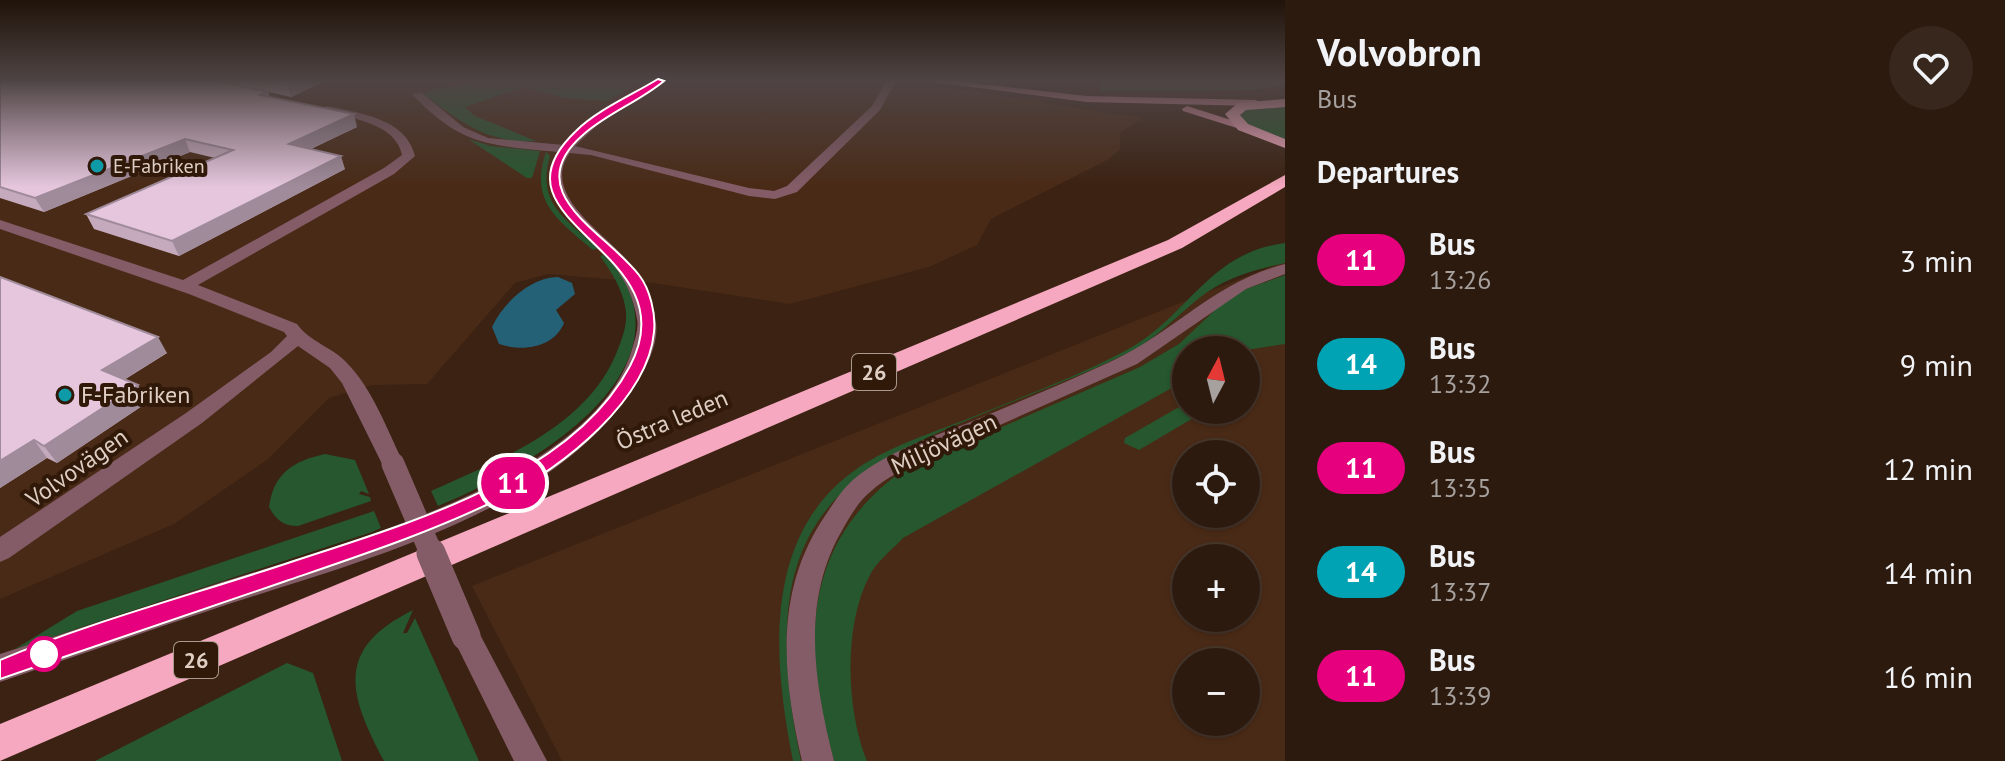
<!DOCTYPE html>
<meta charset="utf-8">
<style>
:root{--surface:#2c1a0e;--page:#38271c;--text:#f1f3f6;--muted:#a6a19e;--line:#48382e}
body{margin:0;font-family:"PT Sans",sans-serif;background:var(--page);color:var(--text);height:100vh;display:flex;flex-direction:column;font-size:30px;white-space:nowrap}
*{box-sizing:border-box;margin:0}
p{font-size:26px;color:var(--muted)}
.icon{flex:none;width:44px;height:44px;fill:none;stroke:currentColor;stroke-width:2;stroke-linecap:round;stroke-linejoin:round}
.map{position:relative;flex:1;overflow:hidden}
.sheet{display:flex;flex-direction:column;background:var(--surface);width:720px}
.sheet>*{flex:none}
.badge{padding:0 16px;border-radius:26px;font-size:28px;line-height:52px}
.needle{width:52px;rotate:7deg}
.fabs{position:absolute;left:1172px;top:336px;display:grid;gap:16px}
.fabs a{display:grid;place-items:center;width:88px;height:88px;border-radius:50%;background:var(--surface);box-shadow:0 2px 6px #0004,0 0 0 2px var(--line);font-size:40px}
.map>.badge{position:absolute;translate:-50% -50%;box-shadow:0 0 0 4px #fff}
h2{padding:0 32px;font-size:30px;line-height:72px}
.round{display:grid;place-items:center;flex:none;width:84px;height:84px;border-radius:42px;background:var(--page)}
.overview{display:flex;align-items:center;justify-content:space-between;height:136px;padding:0 32px}
h1{font-size:38px;font-weight:700;line-height:60px}
ul{padding:0;list-style:none}
li{display:flex;align-items:center;gap:24px;height:104px;padding:0 32px}
li div{flex:1}
li b{display:block;font-size:30px}
li em{font-style:normal}
li .badge{min-width:88px;font-weight:700;text-align:center}
main{display:flex;flex:1;min-height:0}
.map>svg:first-child{display:block}
</style>
<main>
<div class="map">
<svg width="1285" height="761" viewBox="0 0 1285 761">
<rect width="100%" height="100%" fill="#3b2212"/>
<g fill="#492a16" fill-rule="evenodd">
<polygon points="0,81 907,81 1142,118 1120,133 1120,150 1107,160 991,219 977,245 929,267 790,304 653,283 548,274 515,283 427,384 372,385 329,398 267,460 174,524 0,599"/>
<path d="M1285 261V761H562L472 586ZM1186 350H1246V410H1186ZM1186 454H1246V514H1186ZM1186 558H1246V618H1186ZM1186 662H1246V722H1186Z"/>
</g>
<g fill="#26572e">
<path d="M476 81H642L607 101 566 98 524 87 465 107 475 116 536 141C489 144 460 122 424 94L430 90Z"/>
<polygon points="1100,81 1285,81 1285,85 1254,90 1099,91"/>
<polygon points="1285,105 1285,142 1248,126 1240,118 1242,112 1251,107"/>
<polygon points="468,139 491,146 540,151 532,178 527,178"/>
<path d="M546 152 550 156C536 203 566 220 599 248L593 250C558 220 529 202 546 152Z"/>
<path d="M1285 243V263C1257 269 1230 276 1206 293 1177 314 1157 340 1124 355 900 459 736 454 801 761H793C774 665 761 541 851 473 886 447 927 435 967 419 1019 398 1074 378 1123 352 1188 319 1206 253 1285 243Z"/>
<path d="M606 254C706 369 528 469 438 506L431 491C499 460 585 428 616 354 622 339 629 322 625 306 622 288 610 270 600 256Z"/>
<path d="M1285 275V344L1246 350H1186V380L903 538C893 549 877 561 870 575 843 625 846 710 867 761H834C802 647 800 543 905 469L1140 367 1179 344 1232 294Z"/>
<polygon points="1186,403 1186,410 1207,410 1139,450 1124,443 1125,438"/>
<path d="M325 454 355 460 369 494 361 491 359 494 370 497 371 501 298 526C283 526 276 520 269 507 274 473 293 461 325 454Z"/>
<polygon points="374,511 381,528 372,532 15,649 77,611"/>
<path d="M413 610 403 633H407L415 618 479 761H384C348 693 335 649 413 610Z"/>
<polygon points="287,663 313,673 342,761 95,761"/>
</g>
<path fill="#246176" d="M558 277 572 283 575 294 556 310 564 323C554 348 522 352 499 344L492 327C503 303 531 277 558 277Z"/>
<g fill="none" stroke-linecap="round" stroke-linejoin="round">
<g fill="#835c67" fill-rule="evenodd">
<path d="M654 81H665L602 121 575 146 749 188 774 191 787 186 872 106 886 81H896L880 110 797 192 775 199 749 196 591 155 570 153C540 193 603 232 626 259 641 278 654 299 656 323 659 346 644 372 632 390 547 518 350 563 211 610 141 633 71 658 0 682V654C71 631 142 608 213 585 330 548 595 481 632 349 635 339 639 329 637 319 633 298 627 282 613 265 589 236 526 194 558 152 490 145 462 147 412 94L421 92 463 127 488 138 564 145 584 123Z"/>
<path d="M327 106C359 113 406 118 415 156L394 174 198 285 297 324C310 342 332 347 346 362 373 389 387 430 404 464L401 470H385L342 383 330 368 298 346 202 423 9 558 0 562V537L186 413 271 352 287 336 284 332 189 294 0 229V220L183 280 384 168 402 155C396 123 350 118 323 111L322 109Z"/>
<path d="M1285 264V274L1246 289 1137 364 928 457C907 467 887 477 870 492 859 501 851 515 844 527 800 600 814 682 834 761H802C783 679 774 596 821 522 831 507 841 490 854 479 887 452 929 438 968 423 1016 403 1065 383 1112 361 1176 331 1214 282 1285 264Z"/>
<polygon points="466,623 476,627 547,761 514,761 452,636 456,627"/>
</g>
<g fill="#dd8ea5" fill-rule="evenodd">
<polygon points="926,81 954,81 1087,96 1256,100 1261,103 1256,106 1087,102"/>
<polygon points="1187,106 1247,125 1249,127 1243,130 1183,111 1182,109"/>
</g>
<g fill="#f5a8bf" fill-rule="evenodd">
<polygon points="1285,99 1285,107 1246,110 1240,115 1248,124 1285,139 1285,148 1238,130 1225,114 1238,103"/>
<polygon points="1285,175 1285,187 1182,248 0,761 0,724 1168,240"/>
</g>
<polyline stroke="#835c67" stroke-width="23" points="393,464 432,555"/>
<polyline stroke="#835c67" stroke-width="29" points="431,553 466,636"/>
</g>
<g fill="#c5aabe">
<polygon points="0,81 324,81 291,97 260,90 268,92 270,97 357,127 311,149 345,169 179,256 94,229 86,214 215,158 190,152 44,212 0,198"/>
<polygon points="0,277 167,353 124,380 148,402 57,463 47,458 0,488"/>
</g>
<g fill="#a08b9b">
<polygon points="297,81 324,81 324,82 291,97 287,85"/>
<polygon points="354,114 357,127 293,157 289,144"/>
<polygon points="185,139 190,152 44,212 35,198"/>
<polygon points="341,156 345,169 179,256 172,241"/>
<polygon points="158,337 167,353 112,387 102,370"/>
<polygon points="138,385 148,402 57,463 44,446"/>
<polygon points="34,440 47,458 0,488 0,461"/>
</g>
<g fill="#e5c6dd" stroke="#a08b9b" stroke-width="2">
<polygon points="0,81 217,81 268,92 260,95 354,114 289,144 341,156 172,241 86,214 233,150 185,139 35,198 0,187"/>
<polygon points="266,81 297,81 287,85"/>
<polygon points="0,277 158,337 102,370 138,385 44,446 34,440 0,461"/>
</g>
<linearGradient id="sky" x2="0" y2="1"><stop stop-color="#20130a"/><stop offset="0.43" stop-color="#4f4444"/><stop offset="1" stop-color="#4f4444" stop-opacity="0"/></linearGradient>
<rect width="1285" height="187" fill="url(#sky)"/>
<path fill="#e6007e" stroke="#fff" stroke-width="2" d="M658 79 664 81C640 101 608 113 584 134 516 192 606 232 639 275 650 289 656 314 654 332 648 400 562 468 505 496 435 531 359 556 286 581 190 614 95 646 0 679V660C87 623 188 596 285 564 399 526 570 480 630 366 692 248 478 224 576 131 597 110 632 95 658 79Z"/>
<g fill="#0f9aa8" stroke="#301909" stroke-width="3">
<circle cx="97" cy="166" r="8"/>
<circle cx="65" cy="395" r="8"/>
</g>
<circle fill="#fff" stroke="#e6007e" stroke-width="4" cx="44" cy="654" r="16"/>
<g text-anchor="middle" stroke-width="8" stroke-linejoin="round" paint-order="stroke">
<g font-size="20" fill="#dfcec4" stroke="#301909" text-anchor="start">
<text x="113" y="173">E-Fabriken</text>
</g>
<g fill="#301909" stroke="#aa988c" stroke-width="2">
<rect x="852" y="354" width="44" height="36" rx="6"/>
<rect x="174" y="642" width="44" height="36" rx="6"/>
</g>
<g font-size="22" font-weight="bold" fill="#dfcec4">
<text x="874" y="380">26</text>
<text x="196" y="668">26</text>
</g>
<g font-size="24" fill="#dfcec4" stroke="#301909" text-anchor="start">
<text x="81" y="403">F-Fabriken</text>
</g>
<g font-size="24" fill="#dfcec4" stroke="#301909">
<text transform="translate(672 420) rotate(-23)" y="8">Östra leden</text>
<text transform="translate(944 444) rotate(-25)" y="8">Miljövägen</text>
<text transform="translate(77 468) rotate(-35)" y="8">Volvovägen</text>
</g>
</g>
</svg>
<div class="fabs">
<a><svg class="needle" viewBox="-14 -14 28 28"><path d="M0-13l5 13h-10z" fill="#e53935"/><path d="M0 13l5-13h-10z" fill="#a6a19e"/></svg></a>
<a><svg class="icon" aria-label="locate" viewBox="0 0 24 24"><circle cx="12" cy="12" r="6"/><path d="M12 2v4M12 18v4M2 12h4M18 12h4"/></svg></a>
<a>+</a>
<a>−</a>
</div>
<b class="badge" style="left:513px;top:483px;background:#e6007e;color:#fff">11</b>
</div>
<section class="sheet">
<div class="overview"><div><h1>Volvobron</h1><p>Bus</p></div><a class="round"><svg class="icon" aria-label="heart" viewBox="0 0 24 24"><path d="M12 20l-8-8c-3-5 5-10 8-4 3-6 11-1 8 4z"/></svg></a></div>
<h2>Departures</h2>
<ul>
<li><span class="badge" style="background:#e6007e;color:#fff">11</span><div><b>Bus</b><p>13:26</p></div><em>3 min</em></li>
<li><span class="badge" style="background:#00a3b4;color:#fff">14</span><div><b>Bus</b><p>13:32</p></div><em>9 min</em></li>
<li><span class="badge" style="background:#e6007e;color:#fff">11</span><div><b>Bus</b><p>13:35</p></div><em>12 min</em></li>
<li><span class="badge" style="background:#00a3b4;color:#fff">14</span><div><b>Bus</b><p>13:37</p></div><em>14 min</em></li>
<li><span class="badge" style="background:#e6007e;color:#fff">11</span><div><b>Bus</b><p>13:39</p></div><em>16 min</em></li>
</ul>
</section>
</main>
